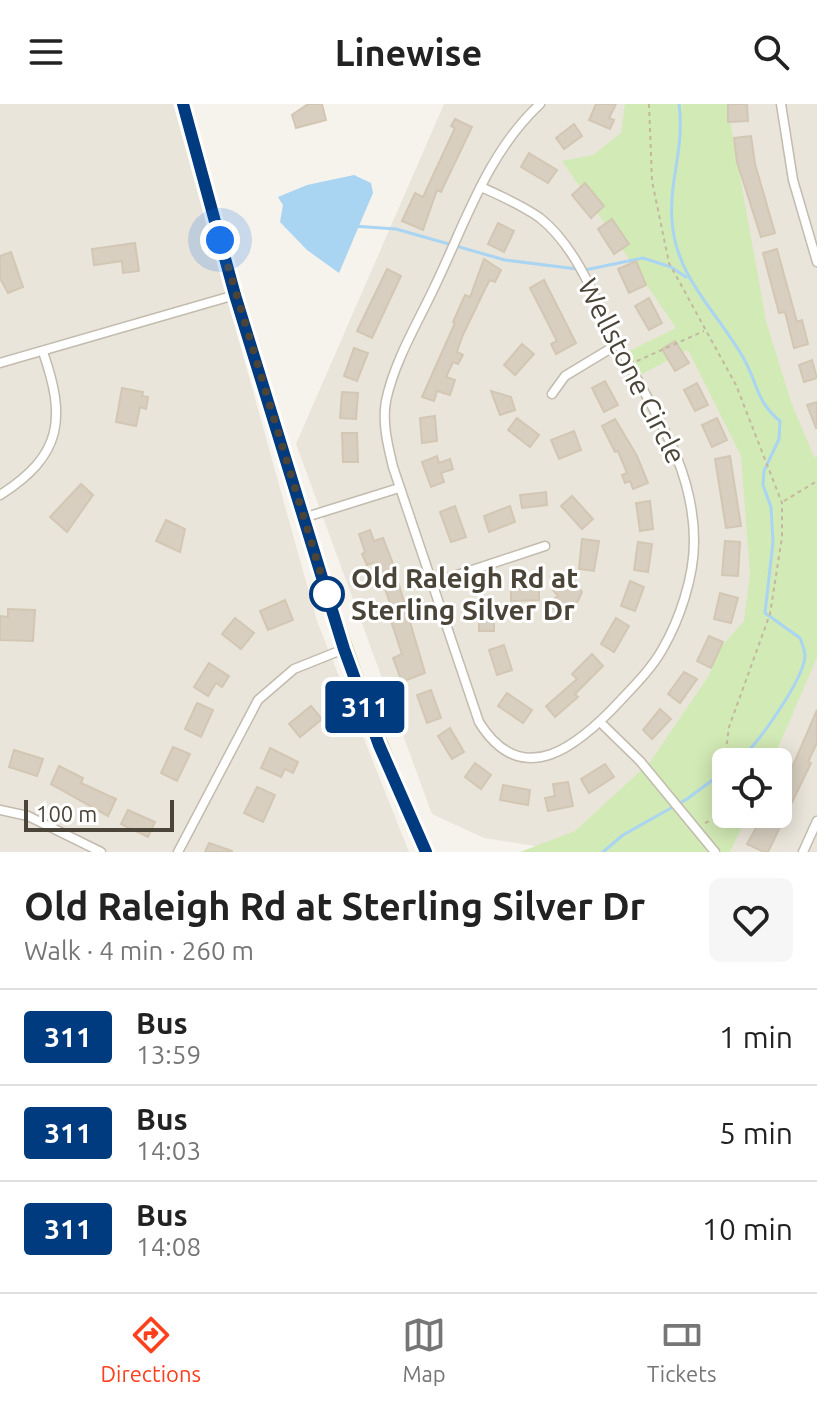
<!DOCTYPE html>
<meta charset="utf-8">
<style>
:root{--surface:#fff;--page:#f6f6f6;--text:#222;--muted:#767676;--line:#e0e0e0;--accent:#fc3f1d}
body{margin:0;font-family:Ubuntu,sans-serif;background:var(--page);color:var(--text);height:100vh;display:flex;flex-direction:column;font-size:30px;white-space:nowrap}
*{box-sizing:border-box;margin:0}
p{font-size:26px;color:var(--muted)}
.icon{flex:none;width:44px;height:44px;fill:none;stroke:currentColor;stroke-width:2;stroke-linecap:round;stroke-linejoin:round}
.map{position:relative;height:748px;overflow:hidden}
.panel{display:flex;flex-direction:column;background:var(--surface);flex:1}
.panel>*{flex:none}
.badge{padding:0 16px;border-radius:6px;font-size:28px;line-height:52px}
.tools{position:absolute;left:712px;top:644px;display:grid;gap:16px}
.tools a{display:grid;place-items:center;width:80px;height:80px;border-radius:12px;background:var(--surface);box-shadow:0 4px 20px #0003;font-size:40px}
.scale{position:absolute;left:24px;bottom:20px;width:150px;box-sizing:border-box;padding-left:8px;border:4px solid #4b4439;border-top:0;font-size:22px;line-height:28px;white-space:nowrap;color:#4b4439;-webkit-text-stroke:6px #fff;paint-order:stroke}
.you{position:absolute;width:40px;height:40px;margin:-20px;border:6px solid #fff;border-radius:50%;background:#1a73e8;box-shadow:0 0 0 12px #1a73e833}
.map>.badge{position:absolute;translate:-50% -50%;box-shadow:0 0 0 4px #fff}
.round{display:grid;place-items:center;flex:none;width:84px;height:84px;border-radius:12px;background:var(--page)}
.headline{display:flex;align-items:center;justify-content:space-between;height:136px;padding:0 24px}
h1{font-size:38px;font-weight:700;line-height:60px}
ul{padding:0;list-style:none}
li{display:flex;align-items:center;gap:24px;height:96px;padding:0 24px;border-top:2px solid var(--line)}
li div{flex:1}
li b{display:block;font-size:30px}
li em{font-style:normal}
li .badge{min-width:88px;font-weight:700;text-align:center}
header{display:flex;justify-content:space-between;align-items:center;height:104px;padding:0 24px;background:var(--surface);font-size:36px;font-weight:700}
.tabs{display:flex;justify-content:space-around;align-items:center;height:112px;border-top:2px solid var(--line);background:var(--surface);font-size:22px;color:var(--muted)}
.tabs a{display:grid;justify-items:center;gap:4px}
.tabs .active{color:var(--accent)}
.map>svg:first-child{display:block}
</style>
<header><svg class="icon" aria-label="menu" viewBox="0 0 24 24"><path d="M4 6h16M4 12h16M4 18h16"/></svg>Linewise<svg class="icon" aria-label="search" viewBox="0 0 24 24"><circle cx="10" cy="10" r="6"/><path d="M15 15l6 6"/></svg></header>
<div class="map">
<svg width="817" height="748" viewBox="0 0 817 748">
<rect width="100%" height="100%" fill="#f6f3ec"/>
<g fill="#eae5da" fill-rule="evenodd">
<polygon points="0,0 173,0 317,517 409,748 0,748"/>
<path d="M444 0H817V748H730L603 714 541 743 484 734 432 710 296 340ZM726 658H778V710H726Z"/>
</g>
<polygon fill="#d2eab5" points="625,0 727,0 766,217 791,298 814,353 817,353 817,553 772,658 726,658 726,710 748,710 730,748 520,748 575,727 650,658 708,573 721,543 744,517 750,470 741,352 688,246 636,273 623,250 676,224 562,57 593,51 621,29"/>
<polygon fill="#a9d4f2" points="354,71 371,79 373,89 339,169 307,146 280,118 283,101 278,93 307,81"/>
<g fill="none" stroke-linecap="round" stroke-linejoin="round">
<g stroke="#a9d4f2" stroke-width="3">
<path d="M679 0C685 44 669 75 672 116 675 173 717 207 744 255 757 278 757 299 780 317L779 335 764 367 763 381 771 403 773 438 765 509 800 534C802 539 805 547 805 552 804 575 755 645 737 658"/>
<polyline points="353,122 396,125 505,156 585,166 643,154 671,163 686,173"/>
<polyline points="603,748 623,731 687,695 726,666"/>
</g>
</g>
<g fill="#d8cfc1" stroke="#d3c7b4" stroke-width="2">
<polygon points="308,0 322,0 326,16 296,24 292,11"/>
<polygon points="596,0 616,0 609,14 614,16 610,25 589,16"/>
<polygon points="728,0 747,0 748,17 728,18"/>
<polygon points="455,15 472,23 441,88 437,86 423,126 402,117 415,89 423,93 455,24 451,22"/>
<polygon points="574,20 582,32 564,45 556,34"/>
<polygon points="751,32 755,60 775,129 761,133 737,58 734,34"/>
<polygon points="529,49 557,66 548,79 521,63"/>
<polygon points="585,79 604,102 591,114 572,91"/>
<polygon points="612,115 629,140 614,150 598,125"/>
<polygon points="498,119 514,127 504,148 488,140"/>
<polygon points="135,139 139,167 123,169 122,157 94,161 92,145"/>
<polygon points="777,145 797,218 802,216 808,240 794,244 785,208 779,209 763,149"/>
<polygon points="11,148 23,183 8,189 0,174 0,152"/>
<polygon points="484,155 501,166 495,178 490,176 485,185 462,233 457,248 463,251 458,260 453,258 446,273 455,276 450,291 437,287 434,297 422,293 455,219 453,218 465,191 470,193"/>
<polygon points="636,157 646,181 629,189 618,165"/>
<polygon points="387,165 401,172 372,234 357,227"/>
<polygon points="544,176 576,239 556,250 551,240 557,237 530,184"/>
<polygon points="649,194 662,219 649,226 635,202"/>
<polygon points="675,237 689,259 675,267 662,245"/>
<polygon points="522,240 534,250 515,271 504,261"/>
<polygon points="354,244 368,249 357,277 344,272"/>
<polygon points="812,256 817,274 804,278 799,261"/>
<polygon points="605,277 618,301 604,308 592,284"/>
<polygon points="697,279 708,301 695,307 684,286"/>
<polygon points="122,284 143,288 142,292 148,293 146,305 140,303 136,322 116,318"/>
<polygon points="491,287 511,293 515,306 500,311"/>
<polygon points="342,288 358,289 356,315 340,314"/>
<polygon points="817,298 817,324 816,324 807,301"/>
<polygon points="435,312 437,337 422,339 420,314"/>
<polygon points="517,314 539,331 530,343 508,326"/>
<polygon points="717,314 727,336 712,343 702,321"/>
<polygon points="615,315 637,352 648,379 633,385 630,377 625,379 622,371 627,369 618,347 615,348 602,322"/>
<polygon points="574,327 581,346 559,355 551,336"/>
<polygon points="342,329 357,329 358,358 343,358"/>
<polygon points="437,352 439,359 450,355 453,365 441,369 444,378 431,383 422,358"/>
<polygon points="730,352 741,422 726,424 715,355"/>
<polygon points="81,380 93,391 67,428 50,413"/>
<polygon points="546,388 547,401 522,404 520,391"/>
<polygon points="572,392 593,415 582,425 561,402"/>
<polygon points="650,397 653,425 640,427 636,399"/>
<polygon points="455,402 466,433 451,438 440,408"/>
<polygon points="510,402 515,418 489,428 484,412"/>
<polygon points="166,416 185,425 180,448 156,437"/>
<polygon points="370,426 374,437 383,434 392,457 425,569 402,578 393,554 402,550 390,514 395,513 377,463 373,459 367,461 362,450 365,448 359,430"/>
<polygon points="582,435 599,437 594,467 579,465"/>
<polygon points="725,437 740,438 738,472 722,471"/>
<polygon points="638,438 652,440 648,468 634,466"/>
<polygon points="572,473 582,488 578,497 557,510 549,498 558,492 553,486"/>
<polygon points="630,477 644,483 635,507 621,502"/>
<polygon points="539,481 539,496 511,497 511,482"/>
<polygon points="720,489 738,494 731,519 714,515"/>
<polygon points="285,496 293,516 268,526 260,507"/>
<rect x="479" y="500" width="15" height="27"/>
<polygon points="8,505 35,506 33,537 0,536 0,512 8,513"/>
<polygon points="235,514 254,529 241,545 222,530"/>
<polygon points="616,514 629,522 614,548 601,540"/>
<polygon points="709,532 723,538 711,564 697,557"/>
<polygon points="504,541 512,566 497,571 489,546"/>
<polygon points="592,550 603,562 575,590 578,593 555,613 546,602 577,575 572,570"/>
<polygon points="209,559 229,572 222,583 216,579 208,592 194,583"/>
<polygon points="684,568 697,575 680,599 668,590"/>
<polygon points="431,586 441,614 427,619 417,591"/>
<polygon points="507,589 532,606 523,619 498,602"/>
<polygon points="197,599 213,606 201,633 185,625"/>
<polygon points="311,602 322,615 300,633 289,620"/>
<polygon points="660,605 671,615 652,635 643,626"/>
<polygon points="817,606 817,639 808,658 811,659 768,748 764,748 747,740 764,710 778,710 778,688 781,689"/>
<polygon points="450,624 464,648 452,655 438,632"/>
<polygon points="173,643 190,650 177,677 161,669"/>
<polygon points="270,644 298,658 293,669 285,665 281,673 261,664"/>
<polygon points="14,646 43,655 37,672 9,663"/>
<polygon points="475,659 491,671 481,685 465,673"/>
<polygon points="605,660 614,673 589,689 581,675"/>
<polygon points="59,662 83,674 81,679 116,695 108,712 51,680"/>
<polygon points="568,678 573,702 548,707 545,694 555,692 553,680"/>
<polygon points="503,681 530,686 528,701 500,696"/>
<polygon points="257,683 275,691 263,718 244,709"/>
<polygon points="128,706 155,718 148,733 121,720"/>
<polygon points="209,739 232,747 232,748 205,748"/>
</g>
<g fill="none" stroke-linecap="round" stroke-linejoin="round">
<g stroke="#c2bbae" stroke-width="11">
<g id="minor">
<polyline points="781,0 793,76 817,158"/>
<path d="M481 83C501 92 522 101 540 114 578 144 597 200 619 242 652 305 694 362 694 437 694 473 680 515 662 546 651 565 635 581 620 597 580 640 523 689 479 618L393 363C388 342 382 319 386 297 394 258 417 220 434 184 465 120 487 49 540 0"/>
<polyline points="0,259 235,191"/>
<polyline points="552,290 565,272 618,240"/>
<path d="M0 391C63 351 66 314 43 248"/>
<polyline points="303,414 399,384"/>
<polyline points="430,480 545,442"/>
<polyline points="600,618 640,657 715,748"/>
<polyline points="0,706 28,712 101,748"/>
<polyline points="178,748 258,596 294,565 344,545"/>
<polyline points="803,748 817,717"/>
</g>
</g>
<g stroke="#d6c79b" stroke-width="14">
<path id="secondary" d="M183 0C208 106 241 210 273 314 318 463 363 606 426 748"/>
</g>
<g stroke="#c4b79f" stroke-width="2" stroke-dasharray="4 4" stroke-linecap="butt">
<polyline points="649,0 652,77 669,159 736,281 782,399 782,433 770,510 729,623 724,661 726,668"/>
<polyline points="637,257 704,227"/>
<polyline points="784,397 817,377"/>
<polyline points="705,719 719,713 726,703"/>
</g>
<use href="#minor" stroke="#fff" stroke-width="8"/>
<use href="#secondary" stroke="#fff3cd" stroke-width="11"/>
</g>
<g fill="none" stroke-linecap="round" stroke-linejoin="round">
<g stroke="#fff" stroke-width="18">
<polyline id="line" points="183,0 235,191 344,545 379,641 426,748"/>
</g>
<use href="#line" stroke="#003b80" stroke-width="12"/>
<polyline stroke="#4b4439" stroke-width="8" stroke-dasharray="0 14.4" points="220,136 330,500 327,490"/>
</g>
<circle fill="#fff" stroke="#003b80" stroke-width="4" cx="327" cy="490" r="16"/>
<g text-anchor="middle" stroke-width="6" stroke-linejoin="round" paint-order="stroke">
<g font-size="28" fill="#4b4439" stroke="#fff">
<text transform="translate(632 267) rotate(63)" y="10">Wellstone Circle</text>
</g>
<g font-size="28" font-weight="bold" fill="#4b4439" stroke="#fff" text-anchor="start">
<text x="351" y="484">Old Raleigh Rd at<tspan x="351" dy="32">Sterling Silver Dr</tspan></text>
</g>
</g>
</svg>
<div class="tools">
<a><svg class="icon" aria-label="locate" viewBox="0 0 24 24"><circle cx="12" cy="12" r="6"/><path d="M12 2v4M12 18v4M2 12h4M18 12h4"/></svg></a>
</div>
<div class="scale">100 m</div>
<div class="you" style="left:220px;top:136px"></div>
<b class="badge" style="left:365px;top:603px;background:#003b80;color:#fff">311</b>
</div>
<section class="panel">
<div class="headline"><div><h1>Old Raleigh Rd at Sterling Silver Dr</h1><p>Walk · 4 min · 260 m</p></div><a class="round"><svg class="icon" aria-label="heart" viewBox="0 0 24 24"><path d="M12 20l-8-8c-3-5 5-10 8-4 3-6 11-1 8 4z"/></svg></a></div>
<ul>
<li><span class="badge" style="background:#003b80;color:#fff">311</span><div><b>Bus</b><p>13:59</p></div><em>1 min</em></li>
<li><span class="badge" style="background:#003b80;color:#fff">311</span><div><b>Bus</b><p>14:03</p></div><em>5 min</em></li>
<li><span class="badge" style="background:#003b80;color:#fff">311</span><div><b>Bus</b><p>14:08</p></div><em>10 min</em></li>
</ul>
</section>
<nav class="tabs">
<a class="active"><svg class="icon" aria-label="directions" viewBox="0 0 24 24"><path d="M12 3l9 9-9 9-9-9zM9 14v-3h6M13 9l2 2-2 2"/></svg>Directions</a>
<a><svg class="icon" aria-label="map" viewBox="0 0 24 24"><path d="M3 6l6-2 6 2 6-2v14l-6 2-6-2-6 2zM9 4v14M15 6v14"/></svg>Map</a>
<a><svg class="icon" aria-label="tickets" viewBox="0 0 24 24"><path d="M3 7h18v10H3zM15 7v10"/></svg>Tickets</a>
</nav>
